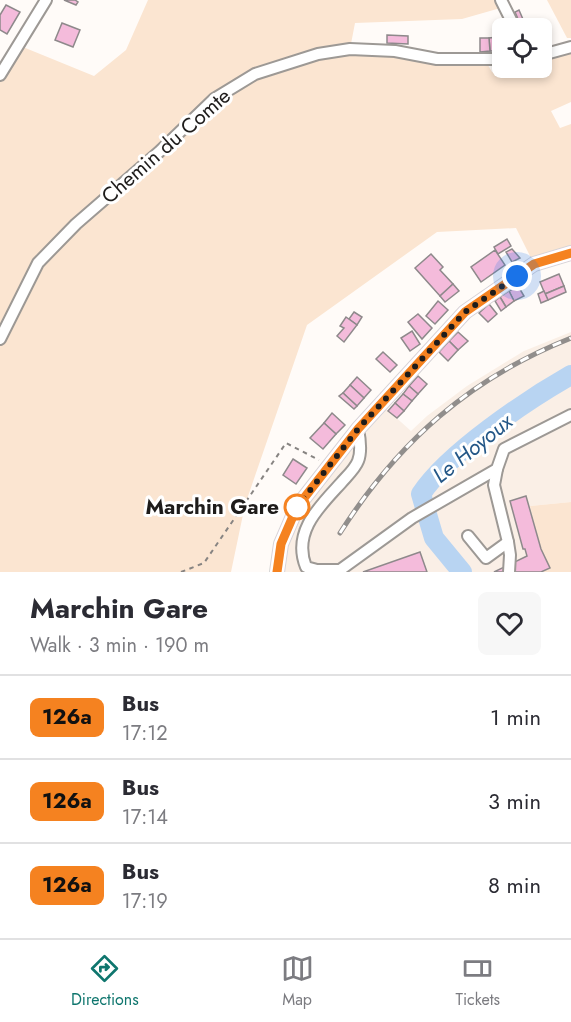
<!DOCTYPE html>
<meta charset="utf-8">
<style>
:root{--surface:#fff;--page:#f7f7f7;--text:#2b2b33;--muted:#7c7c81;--line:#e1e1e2;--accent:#0f766e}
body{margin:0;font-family:Jost,sans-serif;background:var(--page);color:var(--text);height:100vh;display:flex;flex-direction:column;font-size:22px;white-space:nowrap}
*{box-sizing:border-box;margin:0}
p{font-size:20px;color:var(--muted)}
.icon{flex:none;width:33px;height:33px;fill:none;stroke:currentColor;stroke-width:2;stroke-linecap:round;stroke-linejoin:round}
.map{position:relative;height:572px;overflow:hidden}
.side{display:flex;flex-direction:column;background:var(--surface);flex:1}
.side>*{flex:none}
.badge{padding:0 12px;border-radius:9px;font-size:21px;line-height:39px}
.fabs{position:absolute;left:492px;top:18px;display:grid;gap:12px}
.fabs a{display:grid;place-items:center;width:60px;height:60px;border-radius:9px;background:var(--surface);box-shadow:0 3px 9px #0003;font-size:30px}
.you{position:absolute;width:30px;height:30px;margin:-15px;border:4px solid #fff;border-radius:50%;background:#1a73e8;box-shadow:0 0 0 9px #1a73e833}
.map>.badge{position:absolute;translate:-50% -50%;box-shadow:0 0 0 3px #fff}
.round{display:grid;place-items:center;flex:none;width:63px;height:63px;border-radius:9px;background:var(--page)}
.summary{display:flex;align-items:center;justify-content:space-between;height:102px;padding:0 30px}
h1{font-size:28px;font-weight:700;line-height:45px}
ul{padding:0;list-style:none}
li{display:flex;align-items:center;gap:18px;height:84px;padding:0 30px;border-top:2px solid var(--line)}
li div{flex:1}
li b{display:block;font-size:22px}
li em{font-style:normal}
li .badge{min-width:66px;font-weight:700;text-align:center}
.tabs{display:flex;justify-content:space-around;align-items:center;height:84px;border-top:2px solid var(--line);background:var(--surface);font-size:16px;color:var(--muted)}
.tabs a{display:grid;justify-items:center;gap:3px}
.tabs .on{color:var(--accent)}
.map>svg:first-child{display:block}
</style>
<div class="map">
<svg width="571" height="572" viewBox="0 0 571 572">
<rect width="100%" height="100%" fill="#fffbf8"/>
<polygon fill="#faefe6" points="571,332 571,502 530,506 550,567 541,572 277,572 297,507 381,404 411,431 427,416 467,386 524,351"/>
<g fill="#fbe5d1">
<polygon points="148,0 501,0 504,7 462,19 355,23 350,49 485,60 492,72 537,77 547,54 571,51 571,102 551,111 560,128 571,124 571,253 534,264 516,228 437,232 307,325 245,505 231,572 0,572 0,75 18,45 94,76 126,50"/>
<polygon points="547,0 571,0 571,38 567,38"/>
<polygon points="571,502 571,572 541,572 541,550 530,506"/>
</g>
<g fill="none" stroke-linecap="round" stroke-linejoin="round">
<path stroke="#b8d4f2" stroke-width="20" d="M462 572 434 538 421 494C448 453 527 400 571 375"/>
</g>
<g fill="#f4bbdb" stroke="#8e898b" stroke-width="1.5">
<polygon points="64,0 75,0 78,2 76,5"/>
<polygon points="6,5 20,12 7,34 0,30 0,15"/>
<polygon points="519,10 525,24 521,26 515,12"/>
<polygon points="534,19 540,28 532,28 529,22"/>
<polygon points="529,22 532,28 524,28 522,25"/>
<polygon points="62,23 80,30 73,47 55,40"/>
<polygon points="387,35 408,36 408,44 387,43"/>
<polygon points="498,37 502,37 502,51 499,51"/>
<polygon points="498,37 499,51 490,51 489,38"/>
<polygon points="480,38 489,38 490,51 480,52"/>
<polygon points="507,239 511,246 498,254 494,247"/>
<polygon points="512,249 520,258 512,262 506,252"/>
<polygon points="495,250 505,265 481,282 471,267"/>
<polygon points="431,254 443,267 440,270 453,284 440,296 415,268"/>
<polygon points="559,274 564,286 545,294 540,282"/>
<polygon points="453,284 459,291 445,302 440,296"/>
<polygon points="518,286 524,296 514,301 509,291"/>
<polygon points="564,286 566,292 548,300 545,294"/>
<polygon points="509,291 514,301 506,307 500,297"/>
<polygon points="544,291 548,300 541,303 538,294"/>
<polygon points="500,297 506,307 501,311 495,301"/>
<polygon points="438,301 448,310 435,324 426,316"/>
<polygon points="489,304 497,314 488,322 479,313"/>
<polygon points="354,312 362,317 357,325 349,319"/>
<polygon points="418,314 432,328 422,339 408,322"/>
<polygon points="346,317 357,325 344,342 337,336 344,328 340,326"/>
<polygon points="412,331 420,344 410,351 401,338"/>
<polygon points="458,332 468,341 458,350 449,341"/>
<polygon points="449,341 458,350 448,361 439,352"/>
<polygon points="383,352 397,365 390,372 376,359"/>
<polygon points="418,376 427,384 418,394 409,386"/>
<polygon points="357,377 371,390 364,398 350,385"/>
<polygon points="350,385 364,398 357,406 343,393"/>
<polygon points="409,386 418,394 412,401 403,394"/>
<polygon points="343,393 357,406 354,409 339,396"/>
<polygon points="403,394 412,401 404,411 395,403"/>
<polygon points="395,403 404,411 397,418 388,411"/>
<polygon points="332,413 345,425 336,434 324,423"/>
<polygon points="324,423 336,434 323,449 310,438"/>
<polygon points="293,459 307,468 296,484 283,475"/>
<polygon points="526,496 541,549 550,568 541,572 494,572 527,556 525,549 523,549 510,501"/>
<polygon points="420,552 427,572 363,572"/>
</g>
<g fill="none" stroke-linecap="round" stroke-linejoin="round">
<g stroke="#9d9995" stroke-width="14">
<g id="minor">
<polyline points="501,0 515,28"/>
<polyline points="542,55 571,47"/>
<polyline points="0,75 46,0"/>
<polyline points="0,339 38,263 76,224 159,152 214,99 255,74 318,54 350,49 395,51 437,59 502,59"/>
<path d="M358 429C360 439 362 451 358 461 355 469 346 477 341 483 319 507 292 532 306 567L317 570H340L412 518 497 469 504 449 571 415"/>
<polyline points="468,536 486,558 508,542 494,485 497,469"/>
<polyline points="508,542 510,555 509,572"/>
</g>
</g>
<g stroke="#d6d6d6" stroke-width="16">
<polyline id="major" points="277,572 281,544 297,507 358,429 465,312 534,264 571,253"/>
</g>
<polyline stroke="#878482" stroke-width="2" stroke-dasharray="4.5 4.5" stroke-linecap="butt" points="181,572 204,563 286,443 319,460"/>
<use href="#minor" stroke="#fff" stroke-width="10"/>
<use href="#major" stroke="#f8c7ea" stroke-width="14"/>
<g stroke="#918e8c" stroke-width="5">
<path id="rail" d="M340 533C398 442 470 378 571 338"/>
</g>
<use href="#rail" stroke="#fff" stroke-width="3" stroke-dasharray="9" stroke-linecap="butt"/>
</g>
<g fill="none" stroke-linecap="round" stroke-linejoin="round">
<g stroke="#fff" stroke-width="14">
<polyline id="line" points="277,572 281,544 297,507 358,429 465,312 534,264 571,253"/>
</g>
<use href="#line" stroke="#f58220" stroke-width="9"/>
<polyline stroke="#1e1c1b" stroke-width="6" stroke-dasharray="0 10.8" points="297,507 358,429 465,312 517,276"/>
</g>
<circle fill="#fff" stroke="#f58220" stroke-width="3" cx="297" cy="507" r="12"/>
<g text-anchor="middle" stroke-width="6" stroke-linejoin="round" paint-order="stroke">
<g font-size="21" fill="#1e1c1b" stroke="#fff">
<text transform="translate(166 146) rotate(-41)" y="7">Chemin du Comte</text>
</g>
<g font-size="21" font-weight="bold" fill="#1e1c1b" stroke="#fff" text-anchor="end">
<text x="279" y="514">Marchin Gare</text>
</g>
<g font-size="22" font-style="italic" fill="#245787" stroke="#fff">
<text transform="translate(472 448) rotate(-39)" y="8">Le Hoyoux</text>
</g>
</g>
</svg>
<div class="fabs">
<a><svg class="icon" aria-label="locate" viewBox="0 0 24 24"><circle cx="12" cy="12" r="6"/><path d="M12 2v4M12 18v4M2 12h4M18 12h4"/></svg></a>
</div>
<div class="you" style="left:517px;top:276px"></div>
</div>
<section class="side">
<div class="summary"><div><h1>Marchin Gare</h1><p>Walk · 3 min · 190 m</p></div><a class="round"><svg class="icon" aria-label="heart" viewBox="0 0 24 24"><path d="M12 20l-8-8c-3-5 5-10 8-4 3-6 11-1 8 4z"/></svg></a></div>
<ul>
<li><span class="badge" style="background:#f58220;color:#111">126a</span><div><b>Bus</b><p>17:12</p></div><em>1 min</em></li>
<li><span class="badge" style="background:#f58220;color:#111">126a</span><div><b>Bus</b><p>17:14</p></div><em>3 min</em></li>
<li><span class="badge" style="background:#f58220;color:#111">126a</span><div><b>Bus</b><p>17:19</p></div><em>8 min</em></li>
</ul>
</section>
<nav class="tabs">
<a class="on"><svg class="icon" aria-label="directions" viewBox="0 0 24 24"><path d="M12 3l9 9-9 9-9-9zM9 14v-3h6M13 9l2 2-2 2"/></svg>Directions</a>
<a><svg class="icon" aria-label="map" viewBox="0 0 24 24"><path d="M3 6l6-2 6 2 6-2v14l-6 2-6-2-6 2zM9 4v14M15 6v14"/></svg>Map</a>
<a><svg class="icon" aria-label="tickets" viewBox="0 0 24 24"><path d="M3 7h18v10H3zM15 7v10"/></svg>Tickets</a>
</nav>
